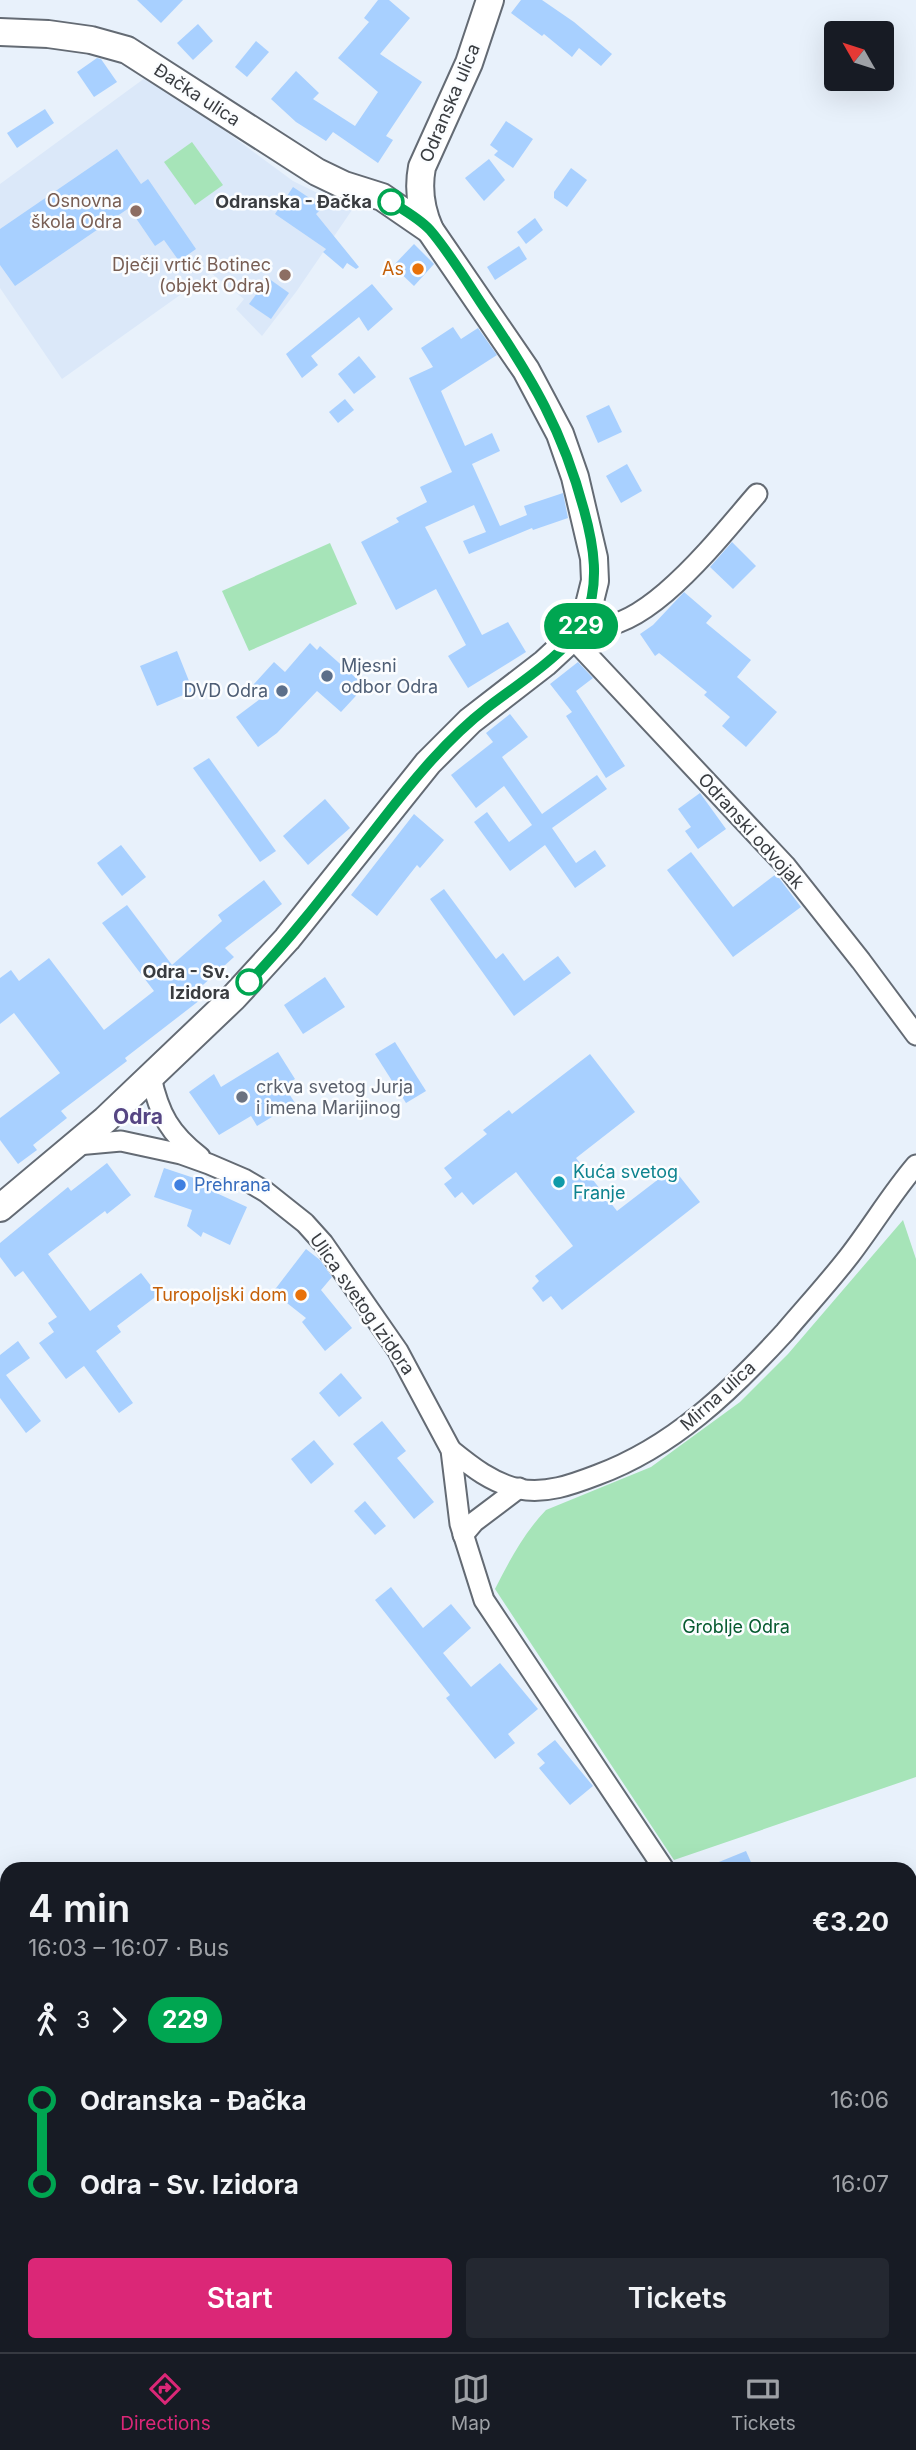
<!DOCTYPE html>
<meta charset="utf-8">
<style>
:root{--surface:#171b24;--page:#242831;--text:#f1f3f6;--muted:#9ea1a6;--line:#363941;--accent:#db2777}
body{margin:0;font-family:Inter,sans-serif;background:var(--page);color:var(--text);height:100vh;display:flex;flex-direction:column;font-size:26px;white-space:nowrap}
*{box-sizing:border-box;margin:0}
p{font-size:23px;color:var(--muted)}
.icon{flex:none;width:38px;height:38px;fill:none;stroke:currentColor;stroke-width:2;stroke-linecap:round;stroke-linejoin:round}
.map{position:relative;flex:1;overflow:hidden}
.side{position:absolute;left:0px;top:1862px;width:917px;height:490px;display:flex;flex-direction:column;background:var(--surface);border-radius:21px 21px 0 0;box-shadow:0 7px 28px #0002}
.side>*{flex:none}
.badge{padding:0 14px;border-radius:23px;font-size:24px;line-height:46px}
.needle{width:46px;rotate:309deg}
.buttons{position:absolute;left:824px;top:21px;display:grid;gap:14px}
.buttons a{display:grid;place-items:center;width:70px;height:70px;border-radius:7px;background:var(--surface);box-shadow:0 7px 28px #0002;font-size:35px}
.map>.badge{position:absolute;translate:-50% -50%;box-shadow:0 0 0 4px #fff}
.legs{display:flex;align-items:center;gap:10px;height:77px;padding:0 28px;font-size:23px}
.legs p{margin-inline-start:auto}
.summary{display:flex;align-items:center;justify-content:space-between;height:119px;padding:0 28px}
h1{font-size:38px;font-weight:600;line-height:52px}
.button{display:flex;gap:14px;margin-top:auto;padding:14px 28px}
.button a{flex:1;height:80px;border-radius:7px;background:var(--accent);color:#fff;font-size:28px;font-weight:600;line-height:80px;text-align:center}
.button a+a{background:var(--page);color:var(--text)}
ul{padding:0 28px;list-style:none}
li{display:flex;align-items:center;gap:24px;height:84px;font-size:26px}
li i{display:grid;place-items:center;width:10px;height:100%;margin:0 9px;background:currentColor}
li i::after{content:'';width:18px;height:18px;margin:-9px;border:5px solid;border-radius:50%;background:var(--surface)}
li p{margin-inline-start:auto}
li:first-child i{background:linear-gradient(#0000 50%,currentColor 0)}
li:last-child i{background:linear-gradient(currentColor 50%,#0000 0)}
.dock{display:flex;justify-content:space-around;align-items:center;height:98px;border-top:2px solid var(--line);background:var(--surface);font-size:19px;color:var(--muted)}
.dock a{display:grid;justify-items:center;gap:4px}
.dock .selected{color:var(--accent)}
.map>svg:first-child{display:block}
</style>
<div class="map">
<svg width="916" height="2352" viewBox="0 0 916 2352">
<rect width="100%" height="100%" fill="#e8f1fb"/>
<polygon fill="#dbe8f9" points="149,75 293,181 352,210 296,292 262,336 236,309 244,299 211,273 62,379 0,288 0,184"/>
<g fill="#a6e4b8">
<polygon points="192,142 223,185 195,205 164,162"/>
<polygon points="330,543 357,604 249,651 222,591"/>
<path d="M903 1220 916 1259V1777L674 1860 495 1589C509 1561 524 1533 546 1510L651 1467 740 1402 788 1354Z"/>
<polygon points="916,2170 916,2207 910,2201 910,2172"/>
</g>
<g fill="#a8d0ff">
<polygon points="137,0 183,0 161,23"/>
<polygon points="378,0 389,0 410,18 380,54 422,82 386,136 393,140 378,163 333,132 326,141 296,122 271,99 296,71 319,93 313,99 355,126 378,92 338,58 369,22 364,18"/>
<polygon points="521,0 542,0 574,22 612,54 601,66 579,48 572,57 544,34 542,36 511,13"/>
<polygon points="198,24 213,41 193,60 177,43"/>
<polygon points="256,41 269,52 247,77 235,67"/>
<polygon points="97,58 101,59 117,82 94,97 77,72"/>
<polygon points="45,109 54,123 17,148 7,133"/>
<polygon points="506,121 533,139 513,168 494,155 498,151 490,145"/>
<polygon points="117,149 141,184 148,179 196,249 179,261 164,240 155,246 129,208 15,286 0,265 0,229"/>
<polygon points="489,159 505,180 484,201 465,178"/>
<polygon points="571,168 587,180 567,207 554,198 554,192"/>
<polygon points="293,187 323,207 316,214 359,267 356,269 347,263 343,269 323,252 326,249 275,214"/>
<polygon points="535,218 543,230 526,244 517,232"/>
<polygon points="414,244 434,264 414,286 393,266"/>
<polygon points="519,246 527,259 495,280 487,267"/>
<polygon points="268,278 289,293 271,319 249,304"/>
<polygon points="372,284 393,309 368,331 359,317 311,356 318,365 302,378 286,354"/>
<polygon points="453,327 461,339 478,328 497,355 441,391 465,446 492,433 500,451 472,464 500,526 527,515 524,506 563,493 568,518 533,530 532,528 469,554 463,541 486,532 474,505 425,527 482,635 508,622 526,652 468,688 448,656 466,645 436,589 396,610 361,542 399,522 396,518 427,502 420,487 452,472 409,378 433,367 421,348"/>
<polygon points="359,356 376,377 354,394 338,374"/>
<polygon points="345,399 354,410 338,423 329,412"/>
<polygon points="609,405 622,432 598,443 586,416"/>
<polygon points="627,464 642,491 621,503 606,476"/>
<polygon points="732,542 756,566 733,589 710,567"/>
<polygon points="684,592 712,616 706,623 751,660 737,677 777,712 746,747 722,726 730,717 704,695 707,692 659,653 655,656 640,634 653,625"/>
<polygon points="310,643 317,650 320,646 365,686 341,712 317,691 277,733 258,747 236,717 264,696 253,685 274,662 285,672"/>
<polygon points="177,651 193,691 157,706 140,666"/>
<polygon points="578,662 593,678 576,691 625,766 606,778 566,716 572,712 550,684"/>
<polygon points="510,714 528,737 502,757 542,814 597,775 607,789 552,828 576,863 595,850 606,866 575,888 545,845 510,871 474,822 487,812 509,842 532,825 504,786 476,808 451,775 493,742 486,733"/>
<polygon points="209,758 276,851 260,862 193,768"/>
<polygon points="700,793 726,829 698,849 685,831 691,827 678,809"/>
<polygon points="325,799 350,828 308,865 283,836"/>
<polygon points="414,814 444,840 420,868 417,865 377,916 351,895"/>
<polygon points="121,845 146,877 122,896 97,863"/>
<polygon points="691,852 733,907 776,874 801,907 733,957 667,870"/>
<polygon points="264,880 282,904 225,948 234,957 194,993 200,1000 125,1058 127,1061 61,1111 67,1118 33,1145 37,1150 18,1164 0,1140 0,1118 60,1073 14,1013 0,1024 0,978 11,970 19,981 49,958 104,1030 154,991 102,923 127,905 172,965 222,921 218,915"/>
<polygon points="444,889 496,959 503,953 524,981 558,956 571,973 514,1016 430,899"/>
<polygon points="325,977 345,1007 303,1034 284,1005"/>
<polygon points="395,1042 426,1091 406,1103 375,1054"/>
<polygon points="278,1052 295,1079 284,1086 295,1103 257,1126 251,1116 219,1135 189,1092 214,1074 221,1087"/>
<polygon points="590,1054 635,1112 576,1158 617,1211 673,1168 700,1202 562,1310 551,1296 543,1302 532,1288 539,1281 535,1276 573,1246 516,1172 473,1205 462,1192 455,1198 444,1184 452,1178 444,1168 487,1134 483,1130 509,1110 512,1114"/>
<polygon points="107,1163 131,1195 107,1214 105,1211 48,1254 90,1311 141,1273 158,1295 117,1326 121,1332 96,1351 133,1403 119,1413 84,1366 66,1379 39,1343 54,1332 48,1323 57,1317 23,1271 15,1277 0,1257 0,1243 68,1187 71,1191"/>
<polygon points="164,1168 203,1181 201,1186 247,1207 230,1245 203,1232 201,1237 187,1226 192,1210 154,1197"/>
<polygon points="306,1249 320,1260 332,1277 321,1290 352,1328 325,1351 302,1322 306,1318 273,1292"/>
<polygon points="18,1341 30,1358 6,1375 41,1421 26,1433 0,1398 0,1355"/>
<polygon points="341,1373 362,1398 339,1417 319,1393"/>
<polygon points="382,1421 406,1451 397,1458 434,1502 414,1519 353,1444"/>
<polygon points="314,1440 334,1464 311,1484 291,1459"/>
<polygon points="365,1501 386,1526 375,1535 354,1511"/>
<polygon points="391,1587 423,1628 451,1604 471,1628 443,1653 471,1687 500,1663 538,1709 508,1734 515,1743 495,1759 446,1698 450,1695 375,1600"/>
<polygon points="555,1740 593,1786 570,1805 539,1768 545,1763 537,1754"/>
<polygon points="746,1851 754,1869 705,1869 704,1868"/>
</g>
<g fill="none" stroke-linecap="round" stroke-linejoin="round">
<g stroke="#646b74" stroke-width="23">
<g id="street">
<path d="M583 624C639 645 724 531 757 494"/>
<polyline points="572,638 785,865 861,961 916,1035"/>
<path d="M151 1077C159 1114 170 1134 200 1157"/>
<polyline points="77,1145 121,1141 181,1154 209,1164 244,1179 266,1192 305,1223 323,1243 398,1351 451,1450 460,1524 484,1600 664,1869"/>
<path d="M451 1450C472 1467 492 1483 519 1489 546 1494 571 1485 597 1475 673 1447 731 1391 785 1332 807 1306 830 1281 850 1255 873 1225 892 1193 916 1165"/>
<polyline points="463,1535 474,1522 519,1488"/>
<polyline points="910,2235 916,2241"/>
</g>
</g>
<g stroke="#646b74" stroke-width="30">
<g id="secondary">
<polyline points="0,32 48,34 91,40 127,50 317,172 344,185 382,197 430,230"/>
<path d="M0 1208 105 1120 234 997 287 939 428 763 470 721 545 663 572 638 586 617 595 581 594 558 575 477 560 434 526 370 430 230C421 210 418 188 422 167L469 63 490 0"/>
</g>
</g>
<use href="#street" stroke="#fff" stroke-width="19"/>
<use href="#secondary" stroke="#fff" stroke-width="26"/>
</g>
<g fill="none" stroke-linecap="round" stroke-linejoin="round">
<g stroke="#fff" stroke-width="16">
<path id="line-1" d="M249 982C298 931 340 874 383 819 415 778 447 739 488 707 515 686 572 650 585 619 600 584 594 546 584 510 563 431 533 380 487 312 470 287 450 253 430 230 420 219 404 210 391 202"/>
</g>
<use href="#line-1" stroke="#00a651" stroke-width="10"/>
</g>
<g fill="#fff" stroke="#00a651" stroke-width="3.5">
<circle cx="391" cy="202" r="12"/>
<circle cx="249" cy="982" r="12"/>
</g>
<g fill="#8d6e63" stroke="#fbfdff" stroke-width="2.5">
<circle cx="136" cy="211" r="7"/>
<circle cx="285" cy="275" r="7"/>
</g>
<g fill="#e8710a" stroke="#fbfdff" stroke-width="2.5">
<circle cx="418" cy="269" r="7"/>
<circle cx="301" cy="1295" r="7"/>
</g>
<g fill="#5c6f8a" stroke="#fbfdff" stroke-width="2.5">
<circle cx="327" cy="676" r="7"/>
<circle cx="282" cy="691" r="7"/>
</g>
<circle fill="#6b7280" stroke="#fbfdff" stroke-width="2.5" cx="242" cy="1097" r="7"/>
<circle fill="#0f9aa8" stroke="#fbfdff" stroke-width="2.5" cx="559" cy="1182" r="7"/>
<circle fill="#3f7fe0" stroke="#fbfdff" stroke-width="2.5" cx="180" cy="1185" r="7"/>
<g text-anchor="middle" stroke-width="5" stroke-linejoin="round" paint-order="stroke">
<g font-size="18" fill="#393c40" stroke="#fbfdff">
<text transform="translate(197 95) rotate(33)" y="6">Đačka ulica</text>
<text transform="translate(450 103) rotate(-67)" y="6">Odranska ulica</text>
<text transform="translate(751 831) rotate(48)" y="6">Odranski odvojak</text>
<text transform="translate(362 1304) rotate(55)" y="6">Ulica svetog Izidora</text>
<text transform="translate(718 1396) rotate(-42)" y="6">Mirna ulica</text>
</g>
<g font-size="18" fill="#785e54" stroke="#fbfdff" text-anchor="end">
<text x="122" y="207">Osnovna<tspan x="122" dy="21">škola Odra</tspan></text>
<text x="271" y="271">Dječji vrtić Botinec<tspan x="271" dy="21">(objekt Odra)</tspan></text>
</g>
<g font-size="18" font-weight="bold" fill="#393c40" stroke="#fbfdff" text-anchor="end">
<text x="372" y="208">Odranska - Đačka</text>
<text x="230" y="978">Odra - Sv.<tspan x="230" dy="21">Izidora</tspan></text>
</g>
<g font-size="18" fill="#c56008" stroke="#fbfdff" text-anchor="end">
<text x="404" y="275">As</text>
<text x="287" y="1301">Turopoljski dom</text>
</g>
<g font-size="18" fill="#4e5e75" stroke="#fbfdff" text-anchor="start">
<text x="341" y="672">Mjesni<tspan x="341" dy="21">odbor Odra</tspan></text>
<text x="268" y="697" text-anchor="end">DVD Odra</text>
</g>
<g font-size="18" fill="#5b616d" stroke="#fbfdff" text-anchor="start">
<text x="256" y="1093">crkva svetog Jurja<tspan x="256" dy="21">i imena Marijinog</tspan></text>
</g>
<g font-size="18" fill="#0d838f" stroke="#fbfdff" text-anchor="start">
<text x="573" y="1178">Kuća svetog<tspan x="573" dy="21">Franje</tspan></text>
</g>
<g font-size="18" fill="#366cbe" stroke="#fbfdff" text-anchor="start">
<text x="194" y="1191">Prehrana</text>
</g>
<g font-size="18" fill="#04592e" stroke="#fbfdff">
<text x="736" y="1633">Groblje Odra</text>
</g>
<g font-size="21" font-weight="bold" fill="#554583" stroke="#fbfdff">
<text x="138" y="1124">Odra</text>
</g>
</g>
</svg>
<div class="buttons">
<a><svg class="needle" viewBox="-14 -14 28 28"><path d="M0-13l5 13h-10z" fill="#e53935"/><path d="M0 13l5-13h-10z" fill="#9ea1a6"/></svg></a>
</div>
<b class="badge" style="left:581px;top:626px;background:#00a651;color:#fff">229</b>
<section class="side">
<div class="summary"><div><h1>4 min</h1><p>16:03 – 16:07 · Bus</p></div><b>€3.20</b></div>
<div class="legs"><svg class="icon" aria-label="walk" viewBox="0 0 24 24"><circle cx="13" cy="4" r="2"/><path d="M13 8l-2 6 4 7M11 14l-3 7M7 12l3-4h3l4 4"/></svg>3<svg class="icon" aria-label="forward" viewBox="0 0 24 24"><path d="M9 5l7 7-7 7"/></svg><b class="badge" style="background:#00a651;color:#fff">229</b></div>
<ul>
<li><i style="color:#00a651"></i><b>Odranska - Đačka</b><p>16:06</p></li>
<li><i style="color:#00a651"></i><b>Odra - Sv. Izidora</b><p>16:07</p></li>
</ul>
<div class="button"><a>Start</a><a>Tickets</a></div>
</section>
</div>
<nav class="dock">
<a class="selected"><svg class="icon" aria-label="directions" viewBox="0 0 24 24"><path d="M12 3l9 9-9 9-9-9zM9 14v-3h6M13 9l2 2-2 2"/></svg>Directions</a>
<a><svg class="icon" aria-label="map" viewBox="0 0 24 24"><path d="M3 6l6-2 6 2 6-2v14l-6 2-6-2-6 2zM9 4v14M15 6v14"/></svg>Map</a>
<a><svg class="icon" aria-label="tickets" viewBox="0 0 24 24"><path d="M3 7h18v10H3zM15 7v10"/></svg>Tickets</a>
</nav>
